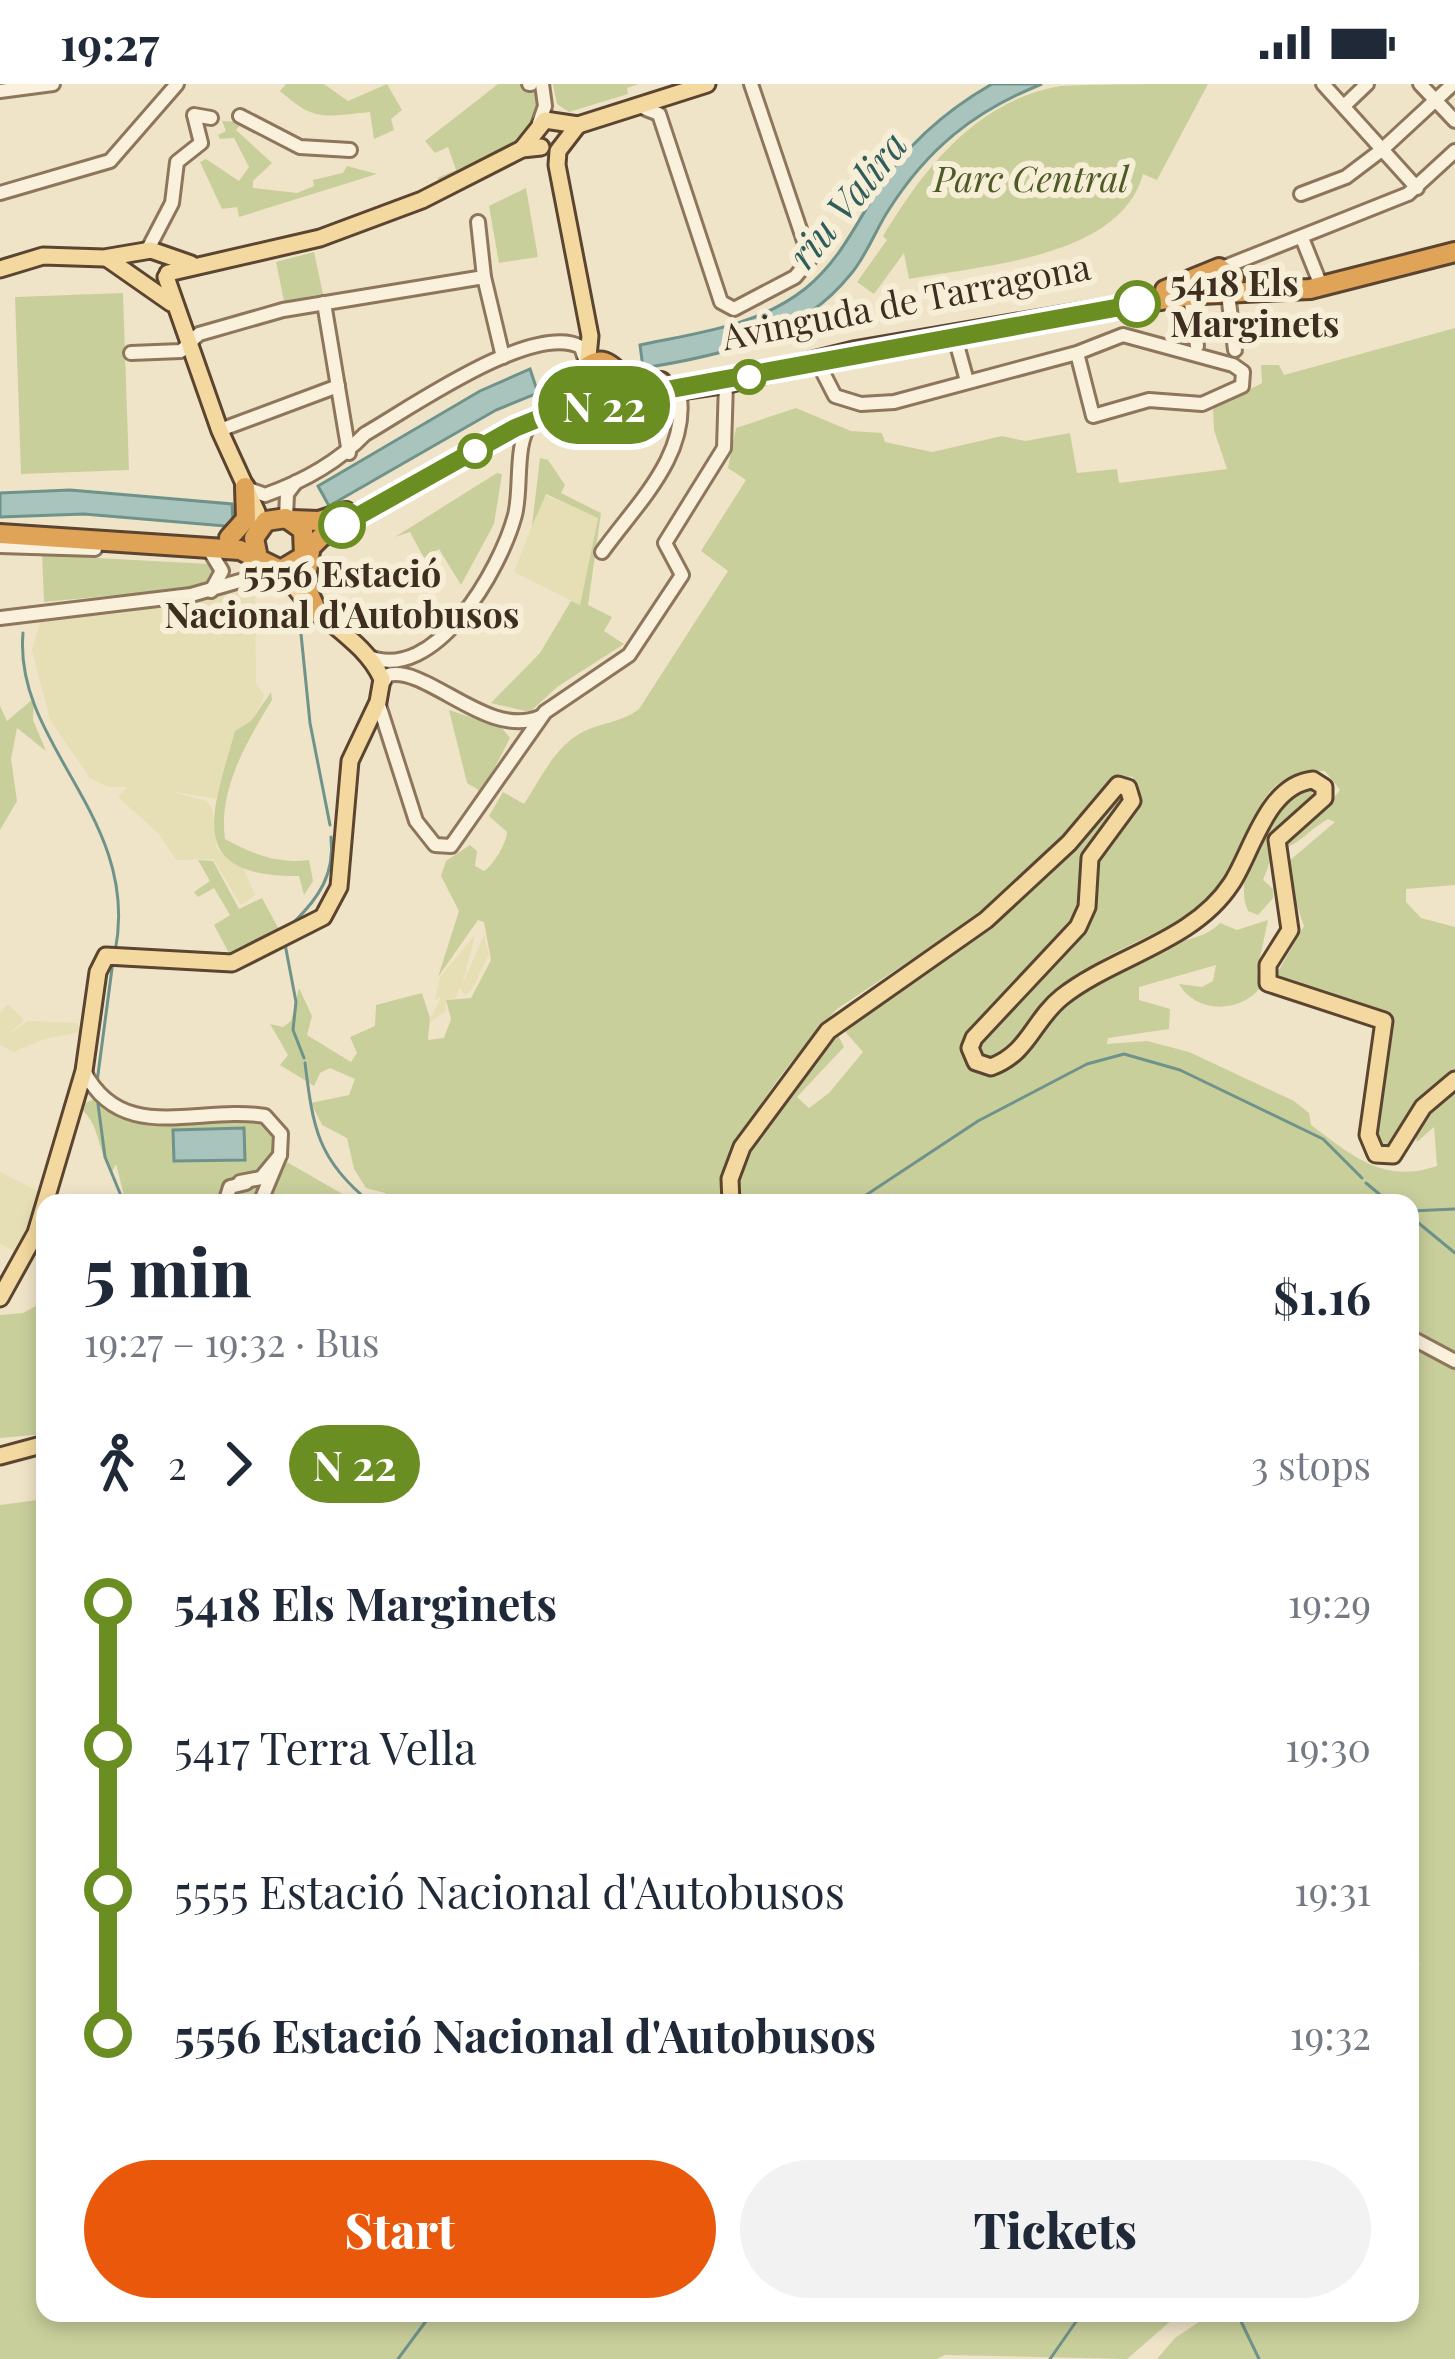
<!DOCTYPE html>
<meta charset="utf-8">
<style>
:root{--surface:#fff;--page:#f2f2f3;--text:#1f2937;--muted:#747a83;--accent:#ea580c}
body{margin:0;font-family:"Playfair Display",serif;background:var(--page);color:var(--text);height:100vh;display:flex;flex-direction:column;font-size:45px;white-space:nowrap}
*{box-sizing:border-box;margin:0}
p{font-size:39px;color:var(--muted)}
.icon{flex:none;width:66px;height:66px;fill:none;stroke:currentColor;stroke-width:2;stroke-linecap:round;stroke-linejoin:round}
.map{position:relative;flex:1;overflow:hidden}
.sheet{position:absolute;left:36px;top:1110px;width:1383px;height:1128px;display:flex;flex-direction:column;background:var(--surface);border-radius:24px;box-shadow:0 6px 18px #0003}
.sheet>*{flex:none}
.badge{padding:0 24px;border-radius:39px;font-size:42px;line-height:78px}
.map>.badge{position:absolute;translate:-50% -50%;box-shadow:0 0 0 6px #fff}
.legs{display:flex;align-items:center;gap:18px;height:132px;padding:0 48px;font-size:39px}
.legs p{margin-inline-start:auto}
.head{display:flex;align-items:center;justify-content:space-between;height:204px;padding:0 48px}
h1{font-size:66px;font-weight:800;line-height:90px}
.button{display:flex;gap:24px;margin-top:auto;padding:24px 48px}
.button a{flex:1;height:138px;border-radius:72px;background:var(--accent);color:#fff;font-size:48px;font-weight:800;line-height:138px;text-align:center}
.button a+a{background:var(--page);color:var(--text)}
ul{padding:0 48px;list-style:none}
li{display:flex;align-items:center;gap:42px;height:144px;font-size:45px}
li i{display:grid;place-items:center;width:18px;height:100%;margin:0 15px;background:currentColor}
li i::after{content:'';width:30px;height:30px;margin:-15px;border:9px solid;border-radius:50%;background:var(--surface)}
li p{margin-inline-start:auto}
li:first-child i{background:linear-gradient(#0000 50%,currentColor 0)}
li:last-child i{background:linear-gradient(currentColor 50%,#0000 0)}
.status{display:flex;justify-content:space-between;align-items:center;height:84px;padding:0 60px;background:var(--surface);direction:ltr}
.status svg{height:33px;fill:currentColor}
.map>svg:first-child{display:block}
</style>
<div class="status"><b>19:27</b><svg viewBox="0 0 49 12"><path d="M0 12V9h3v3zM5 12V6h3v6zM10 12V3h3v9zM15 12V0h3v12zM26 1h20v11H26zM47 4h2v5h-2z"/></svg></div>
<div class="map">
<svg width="1455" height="2275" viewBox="0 0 1455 2275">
<rect width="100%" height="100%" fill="#f0e4c8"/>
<g fill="#e6deb5">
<polygon points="544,411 598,433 580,521 514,488"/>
<polygon points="255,505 256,599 264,611 261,620 251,637 235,647 216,715 169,707 206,717 212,724 217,765 243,784 255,811 241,821 213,775 176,776 159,750 118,713 128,703 108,703 90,694 50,636 32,566 42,533 118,530"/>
<polygon points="475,851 462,901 484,851 489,871 472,905 465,912 460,903 456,914 446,916 446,927 428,939 441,913 435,915 440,893"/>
<polygon points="8,920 24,936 8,951 28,937 77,939 82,948 44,955 14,968 0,961 0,929"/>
<polygon points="0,1088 38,1107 19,1166 14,1167 0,1160"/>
</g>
<g fill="#c9cf9b">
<path d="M286 0H324L348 17 387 0 402 26 391 35 394 46 374 55 370 28C320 33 315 37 280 7Z"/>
<path d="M498 0H535C547 61 487 76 442 100L437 94 456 86 448 63 435 69 425 57Z"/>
<polygon points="553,0 639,0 627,4 628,10 569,28 557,20"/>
<path d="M1208 0 1157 96 1143 90C1121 174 980 182 909 195L904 169 874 210 857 198 887 156 883 152C924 84 976 17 1060 2 1107 0 1160 0 1208 0Z"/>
<polygon points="222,37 243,38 236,46 272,79 253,97 253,104 297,109 314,102 313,96 343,89 347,82 377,90 239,133 237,123 222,125 200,78 206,75 239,97 249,83 234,54 220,55 218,51 226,47"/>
<polygon points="526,104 538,173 499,179 489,122"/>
<polygon points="314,168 323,210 284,217 276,178"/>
<polygon points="123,209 129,386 21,390 15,213"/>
<path d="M1455 244V801L1406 805V818L1421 834 1455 843V990L1391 1064 1376 1058V1048L1393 946 1389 935 1275 893 1304 842 1287 793 1289 777 1335 738 1328 735C1311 744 1301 759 1283 765V756L1322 728 1340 706 1325 687C1242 686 1258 765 1218 807 1176 850 1113 859 1070 899 1040 926 1026 966 985 978L976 966 1082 851 1091 835 1098 772 1139 716 1133 693 1118 692 1067 753 989 824 837 925C803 961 711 1069 726 1119H394L385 1109 366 1104 354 1085 347 1054 322 1041 311 1019 349 1011 355 995 330 984 320 989 314 1002 280 981 288 971 270 940 283 943 291 937 299 904 312 932 307 951 351 978 357 969 350 953 375 942 376 921 422 909 430 934 428 956 444 954 451 935 446 916 471 914 491 876 484 838 478 836 438 893 459 827 441 792 446 777 470 761 477 767 475 782 484 787C493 782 507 758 507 748L489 732 503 708 524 720C540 696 552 668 576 652 597 638 620 640 639 625L728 487 701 467 746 396 728 384 736 344 796 324 851 347 882 349 885 358 932 368 1002 352 1025 357 1070 349 1077 389 1117 385 1119 399 1227 385 1214 346 1213 325 1262 299 1261 281H1279L1284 291Z"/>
<polygon points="540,374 548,376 565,401 561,409 601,429 588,521 612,533 604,547 624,560 557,603 530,628 491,619 540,569 571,517 580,521 598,434 546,410 532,442"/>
<polygon points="497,389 502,390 494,440 461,501 439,465 424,474 410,448 395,453"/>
<polygon points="42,471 209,480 215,490 198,503 44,518"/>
<path d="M271 608 272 616C247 657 218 706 225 755 253 770 276 780 309 776L313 797 304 811 299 792C182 793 213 727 235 647L251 637Z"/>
<polygon points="34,614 33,636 46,667 17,644 11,675 17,717 0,746 0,622 7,637"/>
<polygon points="449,626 501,643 510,654 482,708 467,699"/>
<path d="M1312 703 1313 717C1265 747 1282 752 1263 796L1273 805V814L1258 831 1248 827C1230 787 1274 718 1312 703Z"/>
<path d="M1123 708 1126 716 1086 771 1077 832 967 955 990 987C1035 976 1038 940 1071 915 1099 892 1137 873 1170 861 1189 854 1205 854 1220 839L1237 846 1268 836 1257 888 1260 904C1239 930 1195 929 1179 900L1202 903 1213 897 1216 881 1139 903V916L1170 925 1169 945 1108 954 1107 960 1147 957 1189 968 1294 1017 1309 1029 1311 1041C1354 1073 1384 1100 1437 1082L1434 1043 1417 1058 1416 1053 1432 1022 1455 1002V1268L1410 1244V1119H740V1083L753 1055 760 1057 838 951 844 963 797 1013 809 1024 829 1009 863 968 842 944 1030 805Z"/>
<polygon points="198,776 213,777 239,825 262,814 281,849 230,871 214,841 230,831 214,804 198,813 194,808 210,797"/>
<path d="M95 1015 106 1027 118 1015 142 1026 262 1023 289 1045 287 1078 358 1119H126L116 1080 112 1088C96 1065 101 1038 77 1022Z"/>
<polygon points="45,1217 45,1350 0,1354 0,1231 23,1229"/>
<polygon points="1410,1263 1455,1286 1455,2275 1157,2275 1175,2254 1212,2229 1410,2229 1410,1890 1420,1880 1410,1863"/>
<polygon points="45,1415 45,2229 1180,2229 1127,2275 945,2271 937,2275 0,2275 0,1421"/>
</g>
<g fill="#a9c4bc" stroke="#6f938a" stroke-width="3">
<path d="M992 0H1042C974 27 927 65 888 127 875 147 866 173 850 191 798 255 720 272 643 284L640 261C697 249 759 242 806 204 839 177 855 142 877 107 906 61 945 27 992 0Z"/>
<polygon points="530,285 538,309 496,326 329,422 318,402 480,307"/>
<polygon points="70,406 232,420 233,437 225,442 84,430 0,433 0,409"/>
<polygon points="244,1044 245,1076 174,1077 173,1046"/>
</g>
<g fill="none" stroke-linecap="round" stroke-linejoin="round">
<g stroke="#6f938a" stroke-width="3">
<polyline points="300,540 310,639 330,741"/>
<path d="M23 549C13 661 142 734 115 868"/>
<path d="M293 839C319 814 335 790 331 753"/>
<polyline points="285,860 296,918 293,946 304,974"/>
<path d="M305 979C313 1043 317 1076 371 1119"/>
<polyline points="97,998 113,877"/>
<polyline points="98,1020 105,1073 124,1119"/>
<polyline points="1366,1099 1390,1119"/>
<polyline points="854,1119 978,1037 1087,980 1124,970 1180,986 1323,1055 1362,1094"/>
<polyline points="1410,1127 1455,1125"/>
<polyline points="1410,1132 1455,1169"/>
<polyline points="1237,2229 1259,2275"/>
<polyline points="398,2275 432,2229"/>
<polyline points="1050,2275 1082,2229"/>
</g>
<g stroke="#8d765c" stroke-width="18">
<g id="minor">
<polyline points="529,0 531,0"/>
<polyline points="1323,0 1417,104"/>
<polyline points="1420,0 1455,37"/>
<polyline points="0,7 53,0"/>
<polyline points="1344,22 1367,0"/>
<polyline points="646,25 659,30 721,218 734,225 795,193 810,175 751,0"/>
<polyline points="240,32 300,63 350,66"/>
<polyline points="539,39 545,22 542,0"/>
<polyline points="1386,62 1453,0"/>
<polyline points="0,109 110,77 177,0"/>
<polyline points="1301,110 1346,93 1383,65"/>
<polyline points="1302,154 1318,194"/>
<polyline points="147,167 172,119 177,78 201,59 194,31 211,34"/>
<polyline points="1222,184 1408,110 1455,67"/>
<polyline points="484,193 503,273"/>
<polyline points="1228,210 1235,266"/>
<polyline points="1190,212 1197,262"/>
<polyline points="324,219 349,369"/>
<polyline points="954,250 967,297"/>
<polyline points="131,269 181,267 199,250 283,226 484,193 478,138"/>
<polyline points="816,275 835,312 861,320 894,318 1077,269 1123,251 1233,281 1243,288 1242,302 1202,320 1149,316 1093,332 1077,269"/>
<polyline points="220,346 338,302"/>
<path d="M246 404 265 411C302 398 338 378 365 350 409 325 533 237 581 263L585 275"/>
<polyline points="286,434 287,410 296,398"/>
<polyline points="0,462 95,465"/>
<polyline points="208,464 222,487 211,507"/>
<path d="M602 468C637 419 691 370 679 306"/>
<polyline points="0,534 191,511 278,486"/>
<path d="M367 572C435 602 501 484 515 431 522 404 514 359 531 339"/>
<path d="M382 600 388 591C427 581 488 656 540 633"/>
<polyline points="378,618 416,737 435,761 451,762 545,628 629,571 682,491 665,459 724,364 726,299"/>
<path d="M84 987C122 1062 199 1021 265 1032L281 1050 280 1071"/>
<polyline points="240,1098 261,1094 280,1071 260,1119"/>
<polyline points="225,1119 230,1103 246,1099"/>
<polyline points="1410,1253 1455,1277"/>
</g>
</g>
<g stroke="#5b4430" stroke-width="21">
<g id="major">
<polyline points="578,41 558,67 557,81 590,252 587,283"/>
<polyline points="522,65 545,36 578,41 707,0"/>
<polyline points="108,175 171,219"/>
<polyline points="0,185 43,172 104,174 151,166 191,180"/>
<polyline points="168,189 320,154 422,116 522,65 541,63"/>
<polyline points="166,193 220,347 257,428 258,445"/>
<path d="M731 1119 730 1095 742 1063 828 947 986 836 1069 759 1118 701 1128 704 1132 717 1090 774 1087 823 1078 843 974 954 970 964 976 978 991 983C1029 969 1033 936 1062 913 1114 872 1193 858 1231 800 1252 769 1266 701 1313 696L1324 703V714L1277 756 1290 846 1268 881V899L1384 937 1368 1051 1376 1070 1393 1071 1423 1023 1455 996"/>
<path d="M0 1214 36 1149 84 987 98 888 106 872 232 879 323 833 339 803 350 677 378 618 382 595C362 550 306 532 284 486"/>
<polyline points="0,1372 45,1360"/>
</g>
</g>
<g stroke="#5b4430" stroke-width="24">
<g id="highway">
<polyline points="1165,206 1219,184 1234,195"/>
<path d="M545 322C566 312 571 294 588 282 608 268 616 291 631 297 640 301 652 298 661 298"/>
<polyline points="292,436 319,437 346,428"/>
<polyline points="0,450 240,466 281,486 304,472 303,446 286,434 266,437 254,454 258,474"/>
<polyline points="229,454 246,435 245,403"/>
<polyline points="310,467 305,501 318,530"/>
<polyline points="306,468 321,453 515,344 576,321 726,299 856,267 1115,223 1201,210 1310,205 1455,168"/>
</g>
</g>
<use href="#minor" stroke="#faf1dc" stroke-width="12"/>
<use href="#major" stroke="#f3d9a0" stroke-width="15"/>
<use href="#highway" stroke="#e0a458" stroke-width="18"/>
</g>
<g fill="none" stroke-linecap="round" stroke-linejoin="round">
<g stroke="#fff" stroke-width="27">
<polyline id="line-1" points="342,441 515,344 562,325 1137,220"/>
</g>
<use href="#line-1" stroke="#6b8e23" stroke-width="18"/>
</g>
<g fill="#fff" stroke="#6b8e23" stroke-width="6">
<circle cx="1137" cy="220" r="21"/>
<circle cx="749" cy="293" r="15"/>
<circle cx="475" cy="367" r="15"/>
<circle cx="342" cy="441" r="21"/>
</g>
<g text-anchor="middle" stroke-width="12" stroke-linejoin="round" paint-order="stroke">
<g font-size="36" font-style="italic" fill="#4d5a26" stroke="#f7eed8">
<text x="1031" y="108">Parc Central</text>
</g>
<g font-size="36" font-weight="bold" fill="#3d2e20" stroke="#f7eed8" text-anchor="start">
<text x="1170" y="212">5418 Els<tspan x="1170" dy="41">Marginets</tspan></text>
<text x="342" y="503" text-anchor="middle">5556 Estació<tspan x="342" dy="41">Nacional d'Autobusos</tspan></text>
</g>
<g font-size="36" fill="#3d2e20" stroke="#f7eed8">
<text transform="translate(906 218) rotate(-11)" y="13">Avinguda de Tarragona</text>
</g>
<g font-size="39" font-style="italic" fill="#2f5d5a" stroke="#f7eed8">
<text transform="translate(848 116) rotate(-51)" y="14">riu Valira</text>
</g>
</g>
</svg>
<b class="badge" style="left:604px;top:321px;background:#6b8e23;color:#fff">N 22</b>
<section class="sheet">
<div class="head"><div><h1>5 min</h1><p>19:27 – 19:32 · Bus</p></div><b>$1.16</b></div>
<div class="legs"><svg class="icon" aria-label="walk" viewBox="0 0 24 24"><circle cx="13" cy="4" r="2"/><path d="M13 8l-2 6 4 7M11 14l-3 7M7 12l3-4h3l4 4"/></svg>2<svg class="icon" aria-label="forward" viewBox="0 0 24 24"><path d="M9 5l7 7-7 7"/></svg><b class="badge" style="background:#6b8e23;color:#fff">N 22</b><p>3 stops</p></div>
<ul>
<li><i style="color:#6b8e23"></i><b>5418 Els Marginets</b><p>19:29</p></li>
<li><i style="color:#6b8e23"></i><span>5417 Terra Vella</span><p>19:30</p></li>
<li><i style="color:#6b8e23"></i><span>5555 Estació Nacional d'Autobusos</span><p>19:31</p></li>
<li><i style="color:#6b8e23"></i><b>5556 Estació Nacional d'Autobusos</b><p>19:32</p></li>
</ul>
<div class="button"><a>Start</a><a>Tickets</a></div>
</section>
</div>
